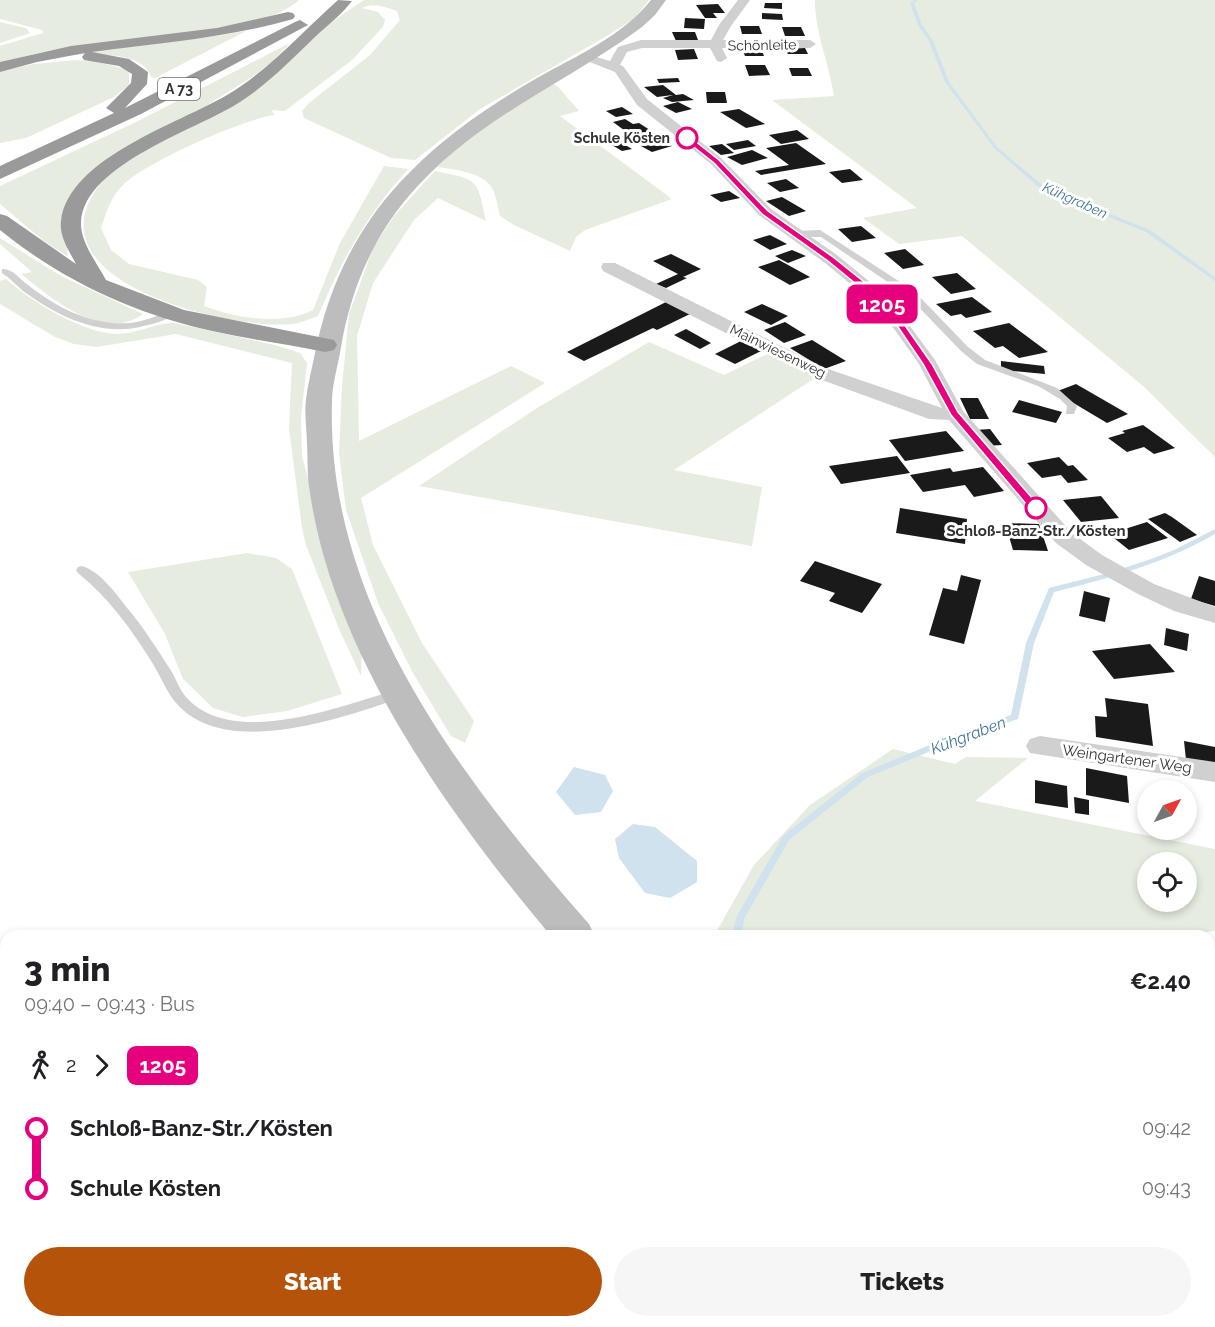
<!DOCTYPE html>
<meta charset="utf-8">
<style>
:root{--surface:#fff;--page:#f6f6f6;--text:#202124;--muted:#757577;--accent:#b45309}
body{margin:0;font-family:Raleway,sans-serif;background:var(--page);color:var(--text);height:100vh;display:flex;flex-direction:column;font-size:22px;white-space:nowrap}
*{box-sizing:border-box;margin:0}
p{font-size:20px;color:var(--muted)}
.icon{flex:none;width:33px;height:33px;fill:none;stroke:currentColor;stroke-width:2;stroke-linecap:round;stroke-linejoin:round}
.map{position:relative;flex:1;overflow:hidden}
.side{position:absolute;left:0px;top:930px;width:1215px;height:398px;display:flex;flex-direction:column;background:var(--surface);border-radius:18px 18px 0 0;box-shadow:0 3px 9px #0003}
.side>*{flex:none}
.badge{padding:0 12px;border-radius:9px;font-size:21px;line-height:39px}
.needle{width:39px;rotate:50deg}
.tools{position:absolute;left:1137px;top:780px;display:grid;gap:12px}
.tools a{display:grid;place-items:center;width:60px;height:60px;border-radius:50%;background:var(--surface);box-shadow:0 3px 9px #0003;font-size:30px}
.map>.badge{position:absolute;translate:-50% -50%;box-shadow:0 0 0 3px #fff}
.legs{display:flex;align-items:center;gap:9px;height:66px;padding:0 24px;font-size:20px}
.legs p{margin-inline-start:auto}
.head{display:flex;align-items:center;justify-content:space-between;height:102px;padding:0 24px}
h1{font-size:33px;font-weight:800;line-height:45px}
.cta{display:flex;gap:12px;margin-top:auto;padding:12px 24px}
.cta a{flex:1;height:69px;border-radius:36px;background:var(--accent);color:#fff;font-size:24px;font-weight:800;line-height:69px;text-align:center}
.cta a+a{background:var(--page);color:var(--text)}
ul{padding:0 24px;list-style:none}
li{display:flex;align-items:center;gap:21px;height:60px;font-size:22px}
li i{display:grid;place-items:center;width:9px;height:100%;margin:0 8px;background:currentColor}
li i::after{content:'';width:15px;height:15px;margin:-8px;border:4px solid;border-radius:50%;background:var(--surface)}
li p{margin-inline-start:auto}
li:first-child i{background:linear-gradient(#0000 50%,currentColor 0)}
li:last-child i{background:linear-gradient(currentColor 50%,#0000 0)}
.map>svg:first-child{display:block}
</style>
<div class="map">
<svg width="1215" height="1327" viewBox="0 0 1215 1327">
<rect width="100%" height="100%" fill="#fff"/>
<g fill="#e6ecdf" fill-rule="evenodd">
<path d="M0 0H299C256 39 114 41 54 50 36 53 18 58 0 63V46L43 33 42 30 0 19Z"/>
<path d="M364 0H649L634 19 605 37 480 109 415 160 391 158 304 118 302 111 309 103 370 55 400 20 397 11C386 7 372 2 362 8L378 12 385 20 383 27 352 60 285 111 272 110 274 115C241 120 143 163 121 187 110 199 106 213 101 228L111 250 129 264 198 280 207 287 204 306C235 318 282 326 313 310L340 243 384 166 408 169C367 215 342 259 318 316 309 319 301 323 292 324 239 329 108 298 87 243 76 215 94 189 112 170L278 72 324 27Z"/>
<path d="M815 0H1215V457L1143 386 962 236 899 244 863 218 917 208 772 100 834 96C829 62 815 34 815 0Z"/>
<polygon points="0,22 26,28 30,33 0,43"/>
<path d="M246 31 155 78 151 77C144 50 88 54 66 55 125 44 186 42 246 31Z"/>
<path d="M290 43 273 61 252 77 79 185C67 203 60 211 64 233 66 241 69 248 67 256L44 241 0 204V186L136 122Z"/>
<polygon points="77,60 93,61 125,69 129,72 129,85 114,97 26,138 0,143 0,71 34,64"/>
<path d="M551 82 558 87 579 111 560 116 672 199 585 230 576 237 570 251 514 225 500 216C498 208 497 200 494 192 487 172 455 170 437 167L465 141Z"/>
<path d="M435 171C479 180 477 178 486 221L438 198 414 220 373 283 357 336 359 441 511 366 545 383 361 498 373 545 422 643 474 721 465 743 451 736 413 673 378 603 346 510 339 453 342 387 349 314 373 248 394 216Z"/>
<path d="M0 238 61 276 143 314C102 343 52 298 21 274L32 272 0 244Z"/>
<path d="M6 279C30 301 86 335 119 334 139 333 156 323 174 323L275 345 300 353 307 363 301 417 302 456 318 517 362 646 361 676 339 629 306 545 302 528 289 428 292 363 176 334 97 347 74 344 55 337 0 304V281Z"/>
<polygon points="649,342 724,375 767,354 818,376 674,470 762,487 752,546 419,486 537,408"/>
<polygon points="247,553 276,558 292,569 342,694 287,711 243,717 213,708 183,679 165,634 128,572"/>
<path d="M893 749 955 764 966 757 1028 758 975 801 1215 849V931L1176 936H714L754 865 810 805ZM1186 862V902H1148V862Z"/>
<polygon points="1209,1130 1215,1130 1215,1327 1100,1327 1092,1322 1209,1322"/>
<polygon points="633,1322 829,1322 828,1327 634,1327"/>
</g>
<g fill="#cfe2ee">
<polygon points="574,767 605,775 613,791 601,812 575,815 556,792"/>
<polygon points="633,824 655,827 697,861 697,882 670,898 645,893 619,858 615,839"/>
</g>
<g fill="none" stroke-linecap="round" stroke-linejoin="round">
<g fill="#cfe2ee" fill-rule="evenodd">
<polygon points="914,0 918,0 914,3 922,25 933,41 949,82 997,147 1046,188 1150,230 1215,277 1215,281 1146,232 1042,190 995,149 945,82 929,41 918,25 910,3"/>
<path d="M1215 529V534C1165 563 1110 578 1054 592L1034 643 1018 719 970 735 868 777 789 840 744 919 742 936H732L737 916 783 836 862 773 964 731 1011 715 1026 643 1049 588 1112 572 1154 558 1174 550Z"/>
<polygon points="715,1322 727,1322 730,1327 717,1327"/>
</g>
</g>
<g fill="#1a1a1a">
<polygon points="765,3 782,3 782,9 764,8"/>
<polygon points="718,4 725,13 713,13 717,18 705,18 696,5"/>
<polygon points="762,13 782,14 783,20 762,19"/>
<polygon points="685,18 705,19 704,29 684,28"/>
<polygon points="740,26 759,26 762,34 742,34"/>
<polygon points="782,27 801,27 805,36 785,36"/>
<polygon points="672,32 695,32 698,40 676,41"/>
<polygon points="761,48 764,56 745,56 742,49"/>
<polygon points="805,48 808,54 788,54 785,49"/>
<polygon points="694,49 698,59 678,60 675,50"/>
<polygon points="745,65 765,65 770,75 749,76"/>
<polygon points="789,68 808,68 812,76 792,76"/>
<polygon points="678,78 680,82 659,83 657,79"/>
<polygon points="663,85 676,95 683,94 694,100 672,102 663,98 673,95 657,97 644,87"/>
<polygon points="706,92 725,92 727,103 707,103"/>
<polygon points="678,102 692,109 676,113 663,106"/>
<polygon points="622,107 633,114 616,117 606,111"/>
<polygon points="739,109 765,124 746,128 720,112"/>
<polygon points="625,119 633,124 639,123 653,132 632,136 613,122"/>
<polygon points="797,130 809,139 781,144 769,135"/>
<polygon points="748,140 756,146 734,150 726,144"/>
<polygon points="661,141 672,146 652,152 641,146"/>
<polygon points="622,143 632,149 622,151 612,145"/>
<polygon points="796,143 826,164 761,175 755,171 789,165 766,148"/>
<polygon points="722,144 734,153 721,155 709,146"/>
<polygon points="752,150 768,158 742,165 727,157"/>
<polygon points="850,169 863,180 842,183 829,172"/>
<polygon points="786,179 799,188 780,192 767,183"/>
<polygon points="729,191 740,198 721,202 710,195"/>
<polygon points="782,197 806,211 789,216 766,201"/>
<polygon points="861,226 876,238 852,242 838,229"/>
<polygon points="770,235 787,244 770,250 753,240"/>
<polygon points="905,249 924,265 903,269 884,253"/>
<polygon points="792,250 806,256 788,263 775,256"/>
<polygon points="671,254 701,269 683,277 687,278 666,288 656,284 678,274 653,261"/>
<polygon points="779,260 810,277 790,285 758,267"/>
<polygon points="957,273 976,289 951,294 932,277"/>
<polygon points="972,297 992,312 966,318 961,314 951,316 936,304"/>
<polygon points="666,302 690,314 657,330 653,328 584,361 567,352"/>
<polygon points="762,304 788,316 771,325 744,312"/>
<polygon points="785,322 806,335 784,343 764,330"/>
<polygon points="1009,323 1048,352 1019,358 1003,346 995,348 973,331"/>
<polygon points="686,329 695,334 711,343 700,349 674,335"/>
<polygon points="743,340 763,350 735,364 715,354"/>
<polygon points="812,340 846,361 824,369 790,348"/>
<polygon points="1001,361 1044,366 1045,374 1001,370"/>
<polygon points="1076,384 1128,414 1107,423 1055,392"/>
<polygon points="960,398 978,398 989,419 970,419"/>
<polygon points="1019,400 1062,412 1056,423 1012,412"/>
<polygon points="1143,425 1175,448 1154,454 1144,447 1127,452 1108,438 1125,433 1122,431"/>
<polygon points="990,429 1002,445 986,446 975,430"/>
<polygon points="946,431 964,451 905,461 889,440"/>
<polygon points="897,456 910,473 841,484 829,466"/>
<polygon points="1059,457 1068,466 1073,465 1088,480 1068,483 1061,475 1042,478 1027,463"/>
<polygon points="983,467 1004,491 974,497 965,485 923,492 910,475 950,468 953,472"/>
<polygon points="1101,496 1119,518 1081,522 1063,500"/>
<polygon points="900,508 967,519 965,544 896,533"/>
<polygon points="1165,513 1172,517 1197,535 1180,542 1148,519"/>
<polygon points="1147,522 1168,538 1129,550 1109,534"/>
<polygon points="1005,523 1039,524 1048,551 1013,550"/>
<polygon points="815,561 882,584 862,613 829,601 835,593 800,581"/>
<polygon points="961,575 981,580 964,644 929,635 943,588 957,591"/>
<polygon points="1199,576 1215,581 1215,606 1191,599"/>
<polygon points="1084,591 1110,598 1105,622 1079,616"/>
<polygon points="1166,628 1189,634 1187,651 1164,645"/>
<polygon points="1150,644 1175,672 1114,679 1092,651"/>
<polygon points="1105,698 1148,704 1153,746 1096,737 1095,716 1107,717"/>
<polygon points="1184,741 1215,747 1215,765 1186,760"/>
<polygon points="1086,768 1127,776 1129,803 1086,795"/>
<polygon points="1035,780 1067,786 1068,808 1035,803"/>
<polygon points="1074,797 1089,800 1089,815 1075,813"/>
<polygon points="1209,954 1215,955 1215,1000 1212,999"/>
</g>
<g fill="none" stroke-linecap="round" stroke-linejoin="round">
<g fill="#d0d0d0" fill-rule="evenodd">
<polygon points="820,230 914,291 968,347 985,360 1057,388 1077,406 1074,414 1066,414 1067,406 1060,399 1038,386 977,364 961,351 907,295 821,237 794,237 790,234 794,231"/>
<path d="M2 269C12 268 20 279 28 285 57 308 92 326 130 323 144 322 157 315 170 311L175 314C166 321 152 324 140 327 98 336 57 316 23 291 16 285 10 278 2 273Z"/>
<path d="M82 566C100 571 117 595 128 609 144 628 157 649 170 669 176 678 179 689 186 697 233 750 343 705 399 689L406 694 404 697C344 717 227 760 177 704 167 693 161 677 153 664 132 630 109 598 78 573L76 570 78 567Z"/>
</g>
<g fill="#d0d0d0" fill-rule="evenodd">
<polygon points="738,0 750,0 731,26 723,40 810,40 816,44 810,48 722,48 727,58 721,62 717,61 710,48 642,48 627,52 620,65 623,66 647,99 721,158 771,209 837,255 876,287 907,322 935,360 963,411 1072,533 1102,555 1154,584 1215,607 1215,623 1174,611 1138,594 1086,565 1056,543 949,420 929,419 811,376 603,271 601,267 603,263 615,263 825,368 942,408 919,364 895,330 864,295 825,263 759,215 711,164 637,105 615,72 577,57 583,53 610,61 618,47 641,40 711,40 719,25"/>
<polygon points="1040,736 1215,762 1215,782 1030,753 1026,746 1030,739"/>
</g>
<g fill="#bdbdbd" fill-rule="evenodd">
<path d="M651 0H666L655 15 642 27C563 85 473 120 408 197 370 242 349 295 340 353 337 369 332 386 332 402 326 606 462 779 589 924L595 936H551C446 811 331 651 309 486 307 473 308 458 307 445 307 430 304 414 306 399 308 383 312 368 315 353 329 283 360 221 411 171 447 134 492 104 537 78 576 56 623 36 651 0Z"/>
<polygon points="982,1322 1038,1322 1041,1327 984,1327"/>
</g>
<g fill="#9a9a9a" fill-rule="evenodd">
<path d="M338 0 352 1C342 14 328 25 316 36 292 59 268 84 240 102 199 129 84 164 81 222 80 242 97 263 106 280L184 310 334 340 337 345 334 350 325 352C289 344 253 340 217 332 137 315 64 282 0 230V214L7 216 76 264C69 251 59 236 61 221 68 158 180 123 227 95 268 71 302 32 338 0Z"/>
<path d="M288 12 293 13 295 16 293 19C227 38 160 43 92 52L129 59 148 72 147 84 125 108 295 22 300 20 308 25 141 114 0 179V166L114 113 106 108 131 83 132 74 119 66 84 60 82 57 85 53 37 62 0 72V62L71 46 217 28Z"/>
</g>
</g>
<polygon fill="#e6007e" stroke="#fff" stroke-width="1.5" points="685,137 690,137 719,160 768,211 833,257 873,289 904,324 932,364 958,412 1039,506 1039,511 1032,511 951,415 923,364 898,327 867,293 828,261 762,214 714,163 685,140"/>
<g fill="#fff" stroke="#e6007e" stroke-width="3">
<circle cx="687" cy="138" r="10"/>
<circle cx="1036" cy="508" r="10"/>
</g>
<g text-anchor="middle" stroke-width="6" stroke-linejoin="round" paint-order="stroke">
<g font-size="14" fill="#333" stroke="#fff">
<text transform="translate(762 45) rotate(-1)" y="5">Schönleite</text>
<text transform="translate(778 351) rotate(26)" y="5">Mainwiesenweg</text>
</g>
<rect fill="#fff" stroke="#707070" stroke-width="1.5" x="158" y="78" width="42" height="22" rx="4.5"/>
<g font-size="14" font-weight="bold" fill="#333">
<text x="179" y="94">A 73</text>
</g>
<g font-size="14" font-weight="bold" fill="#333" stroke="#fff" text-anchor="end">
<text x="670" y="143">Schule Kösten</text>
</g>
<g font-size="14" font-style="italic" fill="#3f7597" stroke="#fff">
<text transform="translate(1075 200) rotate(24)" y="5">Kühgraben</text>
</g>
<g font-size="15" font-weight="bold" fill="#333" stroke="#fff">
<text x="1036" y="536">Schloß-Banz-Str./Kösten</text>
</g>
<g font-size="15" fill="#333" stroke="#fff">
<text transform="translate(1127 759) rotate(8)" y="5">Weingartener Weg</text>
</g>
<g font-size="16" font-style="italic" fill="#3f7597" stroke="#fff">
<text transform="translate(968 735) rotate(-21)" y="6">Kühgraben</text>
</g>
</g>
</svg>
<div class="tools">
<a><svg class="needle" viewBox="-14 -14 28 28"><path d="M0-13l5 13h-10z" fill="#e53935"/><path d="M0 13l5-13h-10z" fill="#757577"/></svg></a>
<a><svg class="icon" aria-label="locate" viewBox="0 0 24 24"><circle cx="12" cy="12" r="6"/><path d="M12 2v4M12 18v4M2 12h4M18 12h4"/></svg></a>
</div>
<b class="badge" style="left:882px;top:304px;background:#e6007e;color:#fff">1205</b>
<section class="side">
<div class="head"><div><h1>3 min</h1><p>09:40 – 09:43 · Bus</p></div><b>€2.40</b></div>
<div class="legs"><svg class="icon" aria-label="walk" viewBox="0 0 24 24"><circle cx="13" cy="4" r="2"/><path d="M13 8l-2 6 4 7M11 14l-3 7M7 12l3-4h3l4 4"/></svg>2<svg class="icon" aria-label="forward" viewBox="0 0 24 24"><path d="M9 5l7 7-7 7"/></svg><b class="badge" style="background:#e6007e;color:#fff">1205</b></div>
<ul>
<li><i style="color:#e6007e"></i><b>Schloß-Banz-Str./Kösten</b><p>09:42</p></li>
<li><i style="color:#e6007e"></i><b>Schule Kösten</b><p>09:43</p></li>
</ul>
<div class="cta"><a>Start</a><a>Tickets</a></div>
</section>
</div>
